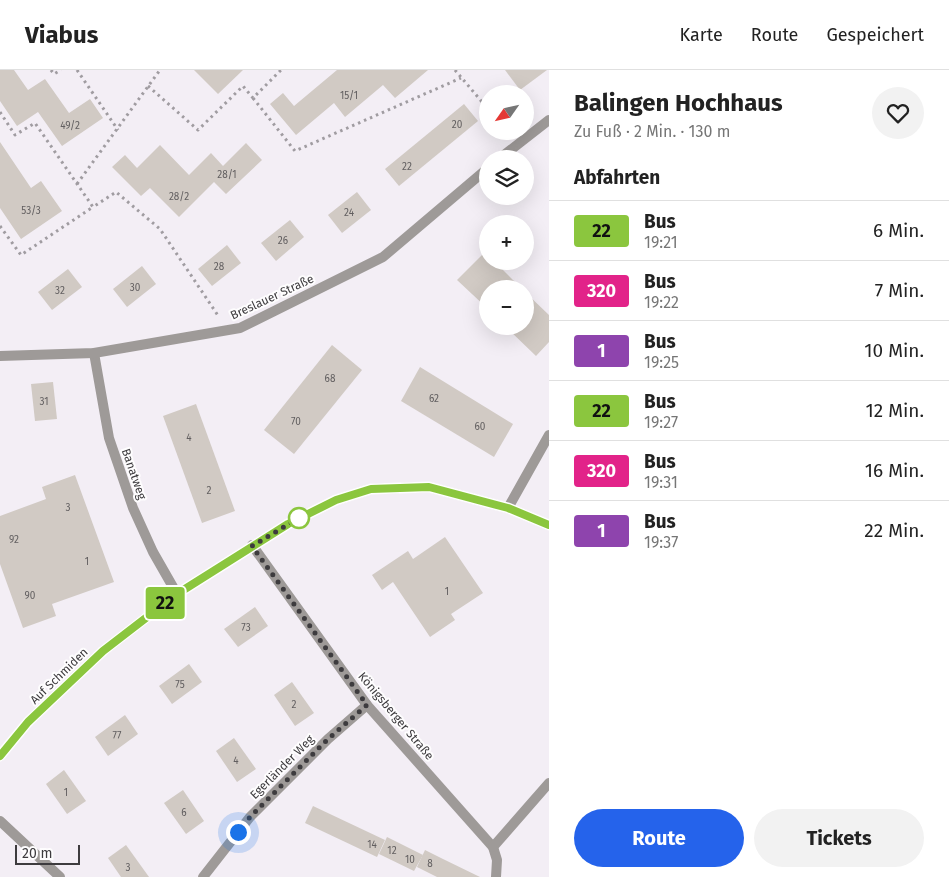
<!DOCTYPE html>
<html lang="de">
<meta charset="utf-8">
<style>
:root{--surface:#fff;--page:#f2f2f2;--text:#222;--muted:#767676;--line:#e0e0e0;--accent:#2563eb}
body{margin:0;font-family:"Fira Sans",sans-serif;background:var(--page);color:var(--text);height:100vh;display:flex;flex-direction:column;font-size:19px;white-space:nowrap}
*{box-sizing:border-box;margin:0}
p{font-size:16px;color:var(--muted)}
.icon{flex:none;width:28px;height:28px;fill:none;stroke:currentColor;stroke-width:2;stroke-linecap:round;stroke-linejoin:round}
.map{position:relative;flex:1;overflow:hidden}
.panel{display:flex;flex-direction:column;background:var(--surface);width:400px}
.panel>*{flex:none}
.badge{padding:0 10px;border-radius:4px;font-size:18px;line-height:32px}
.needle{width:32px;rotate:236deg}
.fabs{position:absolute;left:479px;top:15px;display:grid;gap:10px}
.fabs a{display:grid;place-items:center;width:55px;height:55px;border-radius:50%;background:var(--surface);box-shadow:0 5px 20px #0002;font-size:25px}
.scale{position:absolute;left:15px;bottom:12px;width:65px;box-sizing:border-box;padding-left:5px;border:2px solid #3d3b3e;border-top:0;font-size:14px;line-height:18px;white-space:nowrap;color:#3d3b3e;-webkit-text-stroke:4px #fefdfe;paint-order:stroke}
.you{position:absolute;width:25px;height:25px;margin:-12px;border:4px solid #fff;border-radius:50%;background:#1a73e8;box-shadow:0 0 0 8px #1a73e833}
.map>.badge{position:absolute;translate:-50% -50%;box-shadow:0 0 0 2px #fff}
h2{padding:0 25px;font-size:19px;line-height:45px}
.round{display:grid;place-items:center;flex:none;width:52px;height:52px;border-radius:26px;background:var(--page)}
.summary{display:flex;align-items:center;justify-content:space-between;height:85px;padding:0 25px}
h1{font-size:24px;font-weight:700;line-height:38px}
.primary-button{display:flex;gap:10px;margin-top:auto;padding:10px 25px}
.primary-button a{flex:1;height:58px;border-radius:30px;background:var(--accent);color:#fff;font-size:20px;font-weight:700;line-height:58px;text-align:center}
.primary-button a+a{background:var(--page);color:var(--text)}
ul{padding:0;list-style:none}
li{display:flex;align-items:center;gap:15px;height:60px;padding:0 25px;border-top:1px solid var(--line)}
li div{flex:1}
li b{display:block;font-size:19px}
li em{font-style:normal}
li .badge{min-width:55px;font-weight:700;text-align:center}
header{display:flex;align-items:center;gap:30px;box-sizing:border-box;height:70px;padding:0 25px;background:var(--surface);border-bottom:1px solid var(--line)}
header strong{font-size:24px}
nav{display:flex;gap:28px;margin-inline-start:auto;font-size:18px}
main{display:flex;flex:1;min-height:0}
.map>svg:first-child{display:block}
</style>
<header>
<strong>Viabus</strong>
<nav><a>Karte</a><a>Route</a><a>Gespeichert</a></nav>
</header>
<main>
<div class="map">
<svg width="549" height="807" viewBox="0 0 549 807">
<rect width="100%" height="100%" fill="#f3eef5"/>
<g fill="#d1cac4">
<polygon points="0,0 14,0 28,20 45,9 69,43 90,29 103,48 62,76 38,42 17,56 0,31"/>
<polygon points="194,0 243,0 218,24"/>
<polygon points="337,0 428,0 395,28 383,15 345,47 334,33 296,65 270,34 283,23 294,36"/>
<polygon points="505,0 547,0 520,20"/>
<polygon points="464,34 478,51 399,116 385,99"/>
<polygon points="0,72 31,118 41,111 62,141 21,169 0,138"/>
<polygon points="246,73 262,90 226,124 214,112 179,147 150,118 141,126 112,97 125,85 137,98 160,75 189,105 211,83 223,96"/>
<polygon points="357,122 371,140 342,163 328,145"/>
<polygon points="290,150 304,167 276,191 261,173"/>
<polygon points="227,175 241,193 212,216 198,199"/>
<polygon points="485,182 488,185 488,191 494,191 522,219 488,219 488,239 457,210"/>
<polygon points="142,196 156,214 127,237 113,219"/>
<polygon points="68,199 82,217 52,240 38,222"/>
<polygon points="525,222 549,245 549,272 536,286 505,256 525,256"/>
<polygon points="332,275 362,300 294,384 264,360"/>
<polygon points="420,297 513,354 494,387 401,331"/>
<polygon points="53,312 57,349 35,351 31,314"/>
<polygon points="196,334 235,441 202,453 163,346"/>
<polygon points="75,405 114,512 52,534 56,546 23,558 0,494 0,446 46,429 42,417"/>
<polygon points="445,467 483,523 451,544 455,550 430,567 393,512 382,520 372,505 408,481 413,489"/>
<polygon points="255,537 268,556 238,577 224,559"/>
<polygon points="189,594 202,612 172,634 159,616"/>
<polygon points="292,612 314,643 295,656 274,625"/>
<polygon points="125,645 138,664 108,686 95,667"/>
<polygon points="234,668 256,699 237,712 216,681"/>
<polygon points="64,700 86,731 67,744 46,714"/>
<polygon points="183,720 204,751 186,764 164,733"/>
<polygon points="313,736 385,770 377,787 305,753"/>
<polygon points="387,767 423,785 414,801 379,784"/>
<polygon points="126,775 149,807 121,807 108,788"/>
<polygon points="425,780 443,789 480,807 437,807 417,797"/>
</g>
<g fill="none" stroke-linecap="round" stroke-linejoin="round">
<g stroke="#a09ca1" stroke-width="3" stroke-dasharray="2.5 4" stroke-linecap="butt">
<polyline points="51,0 54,4 61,0"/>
<polyline points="77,0 118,60"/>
<polyline points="455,0 488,39"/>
<polyline points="148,16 198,60 243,16 253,28 281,0"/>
<polyline points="253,28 295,81 461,8"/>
<polyline points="0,42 15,65 35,53 93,137 116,122 160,159 219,247"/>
<polyline points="77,114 160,0"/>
<polyline points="0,156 21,185 93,137"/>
</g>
<g stroke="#9e9a98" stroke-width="10">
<polyline points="499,89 549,50"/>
<polyline points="94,283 109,368 133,438 153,482 177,524"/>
<polyline points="0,286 94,283 240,258 383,187 488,98"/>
<polyline points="508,438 549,365"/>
<polyline points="252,475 367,635 493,777 497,790 496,807"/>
<polyline points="0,686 28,652 103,581 177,524 288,454 336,430 371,419 429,417 508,438 549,455"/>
<polyline points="0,751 60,807"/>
<polyline points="493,777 549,713"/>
<polyline points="203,807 250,747 328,669 367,635"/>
</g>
</g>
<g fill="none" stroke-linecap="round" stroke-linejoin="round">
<g stroke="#fff" stroke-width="11">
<polyline id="line" points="0,686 28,652 103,581 177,524 288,454 336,430 371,419 429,417 508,438 549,455"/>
</g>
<use href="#line" stroke="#8bc63e" stroke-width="8"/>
<polyline stroke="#3d3b3e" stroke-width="5" stroke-dasharray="0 9" points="238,762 250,747 328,669 367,635 252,476 299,448"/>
</g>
<circle fill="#fff" stroke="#8bc63e" stroke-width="2.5" cx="299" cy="448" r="10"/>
<g text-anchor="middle" stroke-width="4" stroke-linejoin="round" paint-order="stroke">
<g font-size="10" fill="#625f60">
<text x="349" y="29">15/1</text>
<text x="457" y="58">20</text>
<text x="70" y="59">49/2</text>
<text x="407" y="100">22</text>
<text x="227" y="108">28/1</text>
<text x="179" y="130">28/2</text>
<text x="31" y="144">53/3</text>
<text x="349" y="146">24</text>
<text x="283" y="174">26</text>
<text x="219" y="200">28</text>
<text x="135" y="221">30</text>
<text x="60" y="224">32</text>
<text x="330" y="312">68</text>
<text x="434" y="332">62</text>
<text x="44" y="335">31</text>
<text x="296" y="355">70</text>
<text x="480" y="360">60</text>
<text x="189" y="371">4</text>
<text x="209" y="424">2</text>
<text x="68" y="441">3</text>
<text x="14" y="473">92</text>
<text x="87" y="495">1</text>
<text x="447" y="525">1</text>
<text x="30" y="529">90</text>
<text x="246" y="561">73</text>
<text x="180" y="618">75</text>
<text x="294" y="638">2</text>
<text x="117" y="669">77</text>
<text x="236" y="694">4</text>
<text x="66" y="726">1</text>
<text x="184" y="746">6</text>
<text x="372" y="778">14</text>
<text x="392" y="784">12</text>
<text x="410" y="793">10</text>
<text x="430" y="797">8</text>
<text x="128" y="801">3</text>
</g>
<g font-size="12" fill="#3d3b3e" stroke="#fefdfe">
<text transform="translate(272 227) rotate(-25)" y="4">Breslauer Straße</text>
<text transform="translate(134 404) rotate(71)" y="4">Banatweg</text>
<text transform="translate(59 606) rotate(-44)" y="4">Auf Schmiden</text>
<text transform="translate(396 646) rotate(50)" y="4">Königsberger Straße</text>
<text transform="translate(282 697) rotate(-45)" y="4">Egerländer Weg</text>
</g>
</g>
</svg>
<div class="fabs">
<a><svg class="needle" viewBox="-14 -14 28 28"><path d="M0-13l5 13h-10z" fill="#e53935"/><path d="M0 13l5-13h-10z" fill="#767676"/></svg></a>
<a><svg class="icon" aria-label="layers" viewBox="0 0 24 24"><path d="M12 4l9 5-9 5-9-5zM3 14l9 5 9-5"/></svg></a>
<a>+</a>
<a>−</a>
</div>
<div class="scale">20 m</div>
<div class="you" style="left:238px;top:762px"></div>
<b class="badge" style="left:165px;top:533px;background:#8bc63e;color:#111">22</b>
</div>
<section class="panel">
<div class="summary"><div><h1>Balingen Hochhaus</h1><p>Zu Fuß · 2 Min. · 130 m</p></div><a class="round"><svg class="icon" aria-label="heart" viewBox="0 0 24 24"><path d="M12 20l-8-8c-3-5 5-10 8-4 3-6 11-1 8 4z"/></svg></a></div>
<h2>Abfahrten</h2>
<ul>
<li><span class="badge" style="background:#8bc63e;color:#111">22</span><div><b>Bus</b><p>19:21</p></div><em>6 Min.</em></li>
<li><span class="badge" style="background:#e22389;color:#fff">320</span><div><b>Bus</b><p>19:22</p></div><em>7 Min.</em></li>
<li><span class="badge" style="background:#8e44ad;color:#fff">1</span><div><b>Bus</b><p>19:25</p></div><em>10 Min.</em></li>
<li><span class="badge" style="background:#8bc63e;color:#111">22</span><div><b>Bus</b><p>19:27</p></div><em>12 Min.</em></li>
<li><span class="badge" style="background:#e22389;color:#fff">320</span><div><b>Bus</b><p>19:31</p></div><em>16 Min.</em></li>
<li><span class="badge" style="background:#8e44ad;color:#fff">1</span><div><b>Bus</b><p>19:37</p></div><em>22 Min.</em></li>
</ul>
<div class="primary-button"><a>Route</a><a>Tickets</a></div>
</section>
</main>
